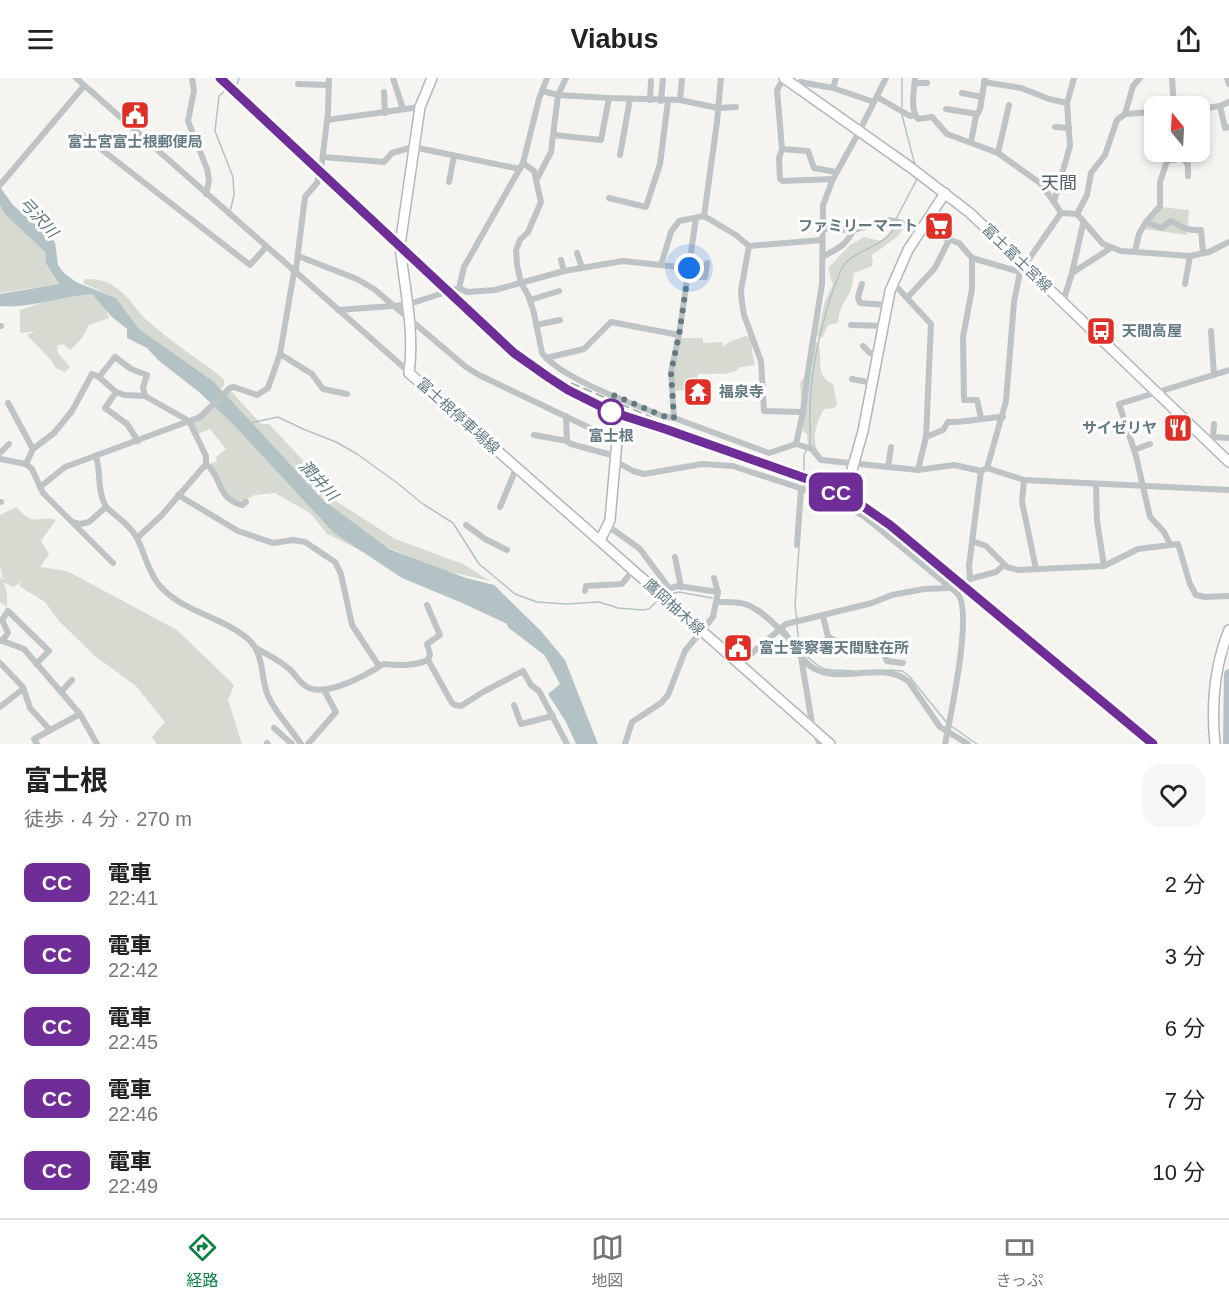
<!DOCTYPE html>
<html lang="ja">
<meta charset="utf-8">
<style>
:root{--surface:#fff;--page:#f6f6f6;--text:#222;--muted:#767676;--line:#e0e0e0;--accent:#0b8043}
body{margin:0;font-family:Helvetica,"Noto Sans JP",sans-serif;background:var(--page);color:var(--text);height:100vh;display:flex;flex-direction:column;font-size:22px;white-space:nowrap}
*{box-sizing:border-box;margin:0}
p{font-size:20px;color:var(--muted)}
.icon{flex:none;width:33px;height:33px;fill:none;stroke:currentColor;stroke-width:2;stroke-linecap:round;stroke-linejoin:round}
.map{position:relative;height:666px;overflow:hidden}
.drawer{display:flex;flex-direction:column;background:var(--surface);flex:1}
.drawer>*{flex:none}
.badge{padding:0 12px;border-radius:9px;font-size:21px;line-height:39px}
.needle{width:39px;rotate:342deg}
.buttons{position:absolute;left:1144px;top:18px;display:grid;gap:12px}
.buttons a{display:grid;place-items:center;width:66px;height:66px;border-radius:12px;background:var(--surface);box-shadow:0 3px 9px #0003;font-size:30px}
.you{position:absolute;width:30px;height:30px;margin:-15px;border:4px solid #fff;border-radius:50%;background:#1a73e8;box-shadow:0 0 0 9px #1a73e833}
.map>.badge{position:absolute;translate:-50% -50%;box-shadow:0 0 0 3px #fff}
.round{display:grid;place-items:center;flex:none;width:63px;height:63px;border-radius:18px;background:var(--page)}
.head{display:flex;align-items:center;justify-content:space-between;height:102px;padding:0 24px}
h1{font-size:28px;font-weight:700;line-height:45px}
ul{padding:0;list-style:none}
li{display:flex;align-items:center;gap:18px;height:72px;padding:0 24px}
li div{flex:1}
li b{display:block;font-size:22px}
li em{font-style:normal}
li .badge{min-width:66px;font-weight:700;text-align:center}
header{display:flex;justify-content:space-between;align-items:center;height:78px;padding:0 24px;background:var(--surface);font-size:27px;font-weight:700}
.menu{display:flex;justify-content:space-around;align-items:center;height:84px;border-top:2px solid var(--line);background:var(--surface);font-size:16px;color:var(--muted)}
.menu a{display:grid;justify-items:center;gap:3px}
.menu .active{color:var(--accent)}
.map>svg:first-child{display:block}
</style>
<header><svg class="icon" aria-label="menu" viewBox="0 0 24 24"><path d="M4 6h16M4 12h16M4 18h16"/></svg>Viabus<svg class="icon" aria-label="share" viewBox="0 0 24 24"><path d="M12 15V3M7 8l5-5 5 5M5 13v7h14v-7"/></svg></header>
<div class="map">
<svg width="1229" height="666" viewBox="0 0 1229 666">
<rect width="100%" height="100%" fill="#f5f4f1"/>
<g fill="#d6dad0">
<polygon points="0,129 45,174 46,187 59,206 0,215"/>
<polygon points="1161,129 1189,132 1187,157 1145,151"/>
<path d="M898 146 905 149 898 158 871 178 873 182 872 188 854 195C853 200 853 207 851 211 845 226 840 226 838 245L828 247 822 260 817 258 825 223 833 207 828 190 850 167 864 159 880 163 889 158Z"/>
<path d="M85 201C95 201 104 202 112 207 130 218 134 231 148 243 170 263 195 279 219 297L224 302V307L221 311 139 251 116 220 83 205Z"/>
<polygon points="91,215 105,229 109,240 89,247 82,260 70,272 63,266 57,268 58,275 70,289 65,294 56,290 51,282 27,257 35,253 20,255 20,232 65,217"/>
<path d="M745 258 749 259 752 264V274L755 287 740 289C733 299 711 295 698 296L696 311 674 313 673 294 680 260H703V265L723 264V269L729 264Z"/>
<path d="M817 264C825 279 813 297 833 306L837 326 835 330 824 331C817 344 811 360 818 373L808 369 807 356 803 353C803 336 801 320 800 304L812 292C812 284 807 272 809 265L813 267Z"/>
<polygon points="231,313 261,346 269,346 313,393 336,423 395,461 463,486 490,503 446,493 386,469 366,475 327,456 310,435 275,415 255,417 243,423 229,420 207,387 217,383 216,379 226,371 210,351 195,357 189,343 202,339"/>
<path d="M16 429C36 451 34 436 56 442L41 463 49 476 40 489 67 493 177 552 234 607 228 622 242 666H157L152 659 165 644 136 608 95 578 59 543 45 524 19 508 22 504 13 509 3 504 7 515V529L0 524V499L3 502 0 487V437Z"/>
</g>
<path fill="#b3c3c5" d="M0 109 13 127 55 164 58 187 64 195 76 204 116 220 139 251 214 304 323 422 389 471 466 500 494 507 541 553 565 582 598 666H576L566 644 548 616 560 606 535 559 460 524 402 500 334 455 233 346 199 314 158 282 147 270 127 260V251L111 238 92 216C62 218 28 231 0 228V216L59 206 46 186 45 174 5 136 0 128Z"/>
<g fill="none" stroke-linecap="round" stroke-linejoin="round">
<g stroke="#b3c3c5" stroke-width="1.5">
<polyline points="234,7 238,5 239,0"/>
<polyline points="227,11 219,18 215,53 233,99 234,117 230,134"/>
<polyline points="902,29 902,0"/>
<polyline points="902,37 915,87"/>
<polyline points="896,141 917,101"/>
<polyline points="250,345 278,339 303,351 336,364 357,376 396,404 423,426 453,445 479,486 515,516 537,524 567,526 599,524 618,530 643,532 649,531 659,521"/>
<path d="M810 367C811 354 809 340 810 326 812 284 824 231 841 192 851 170 890 170 895 145"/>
<polyline points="804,408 804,377 807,371"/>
<polyline points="666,517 679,514 712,520"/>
<polyline points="759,530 780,548"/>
<polyline points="797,542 795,528 799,469"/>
<polyline points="797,547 799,567"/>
<path d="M784 551C795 563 811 587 825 591 834 593 845 592 854 593"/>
<polyline points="889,592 902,593 909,598 947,645"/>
<polyline points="951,648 977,666"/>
</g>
<g stroke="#b3c3c5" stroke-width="10">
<polyline points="512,546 550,575"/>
<polyline points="1228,666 1229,596"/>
</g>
<g stroke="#b0b7ba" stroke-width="12">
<g id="secondary">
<path d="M432 0 420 29 400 167C404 209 415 252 409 295L600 463 610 442 617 363"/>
<polyline points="784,0 910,89 970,135 1229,384"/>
<polyline points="842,427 863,353 890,213 908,172 945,115"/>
<polyline points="600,463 830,666"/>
<path d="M1215 666C1211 626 1214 589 1229 552"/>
</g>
</g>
<g stroke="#bec3c5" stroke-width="6">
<polyline points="76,0 409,294"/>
<polyline points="192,0 194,13 188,43 207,91 209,103 206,116"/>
<polyline points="393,0 403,31"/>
<polyline points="784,0 777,12 782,71 779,80 780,101 783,103 833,101"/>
<path d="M915 0C914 13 910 31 918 41L932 39 947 56 998 75 1040 105 1054 124"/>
<polyline points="1172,0 1174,28"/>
<polyline points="1227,0 1229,6"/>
<polyline points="984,4 1021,10 1049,21 1067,25"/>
<polyline points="915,5 927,5"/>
<polyline points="298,6 328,7"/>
<polyline points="795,8 800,4 833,10 874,24"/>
<polyline points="833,10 836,0"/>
<polyline points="542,13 558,17 609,20 680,22 718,30 736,29"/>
<polyline points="384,14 385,35"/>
<polyline points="962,15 982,19"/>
<polyline points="877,19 910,38 915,37"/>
<polyline points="650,22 651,3"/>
<polyline points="680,22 682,0"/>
<polyline points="661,23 663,0"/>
<polyline points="1220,28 1225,50 1229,49"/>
<polyline points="946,31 977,36"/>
<polyline points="1200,31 1220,28 1229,24"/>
<polyline points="1125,36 1155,34"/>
<polyline points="327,42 420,29"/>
<polyline points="1055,49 1069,50"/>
<polyline points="83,57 250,187 266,169"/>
<polyline points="554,57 601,62 609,20"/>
<polyline points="971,64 976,38 980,31 985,0"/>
<polyline points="782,71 808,73 814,90 836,94"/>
<polyline points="1182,74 1183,80 1188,87 1188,98"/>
<polyline points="998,75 1009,27"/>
<polyline points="620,77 630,21"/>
<polyline points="323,79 384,84 392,75 413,69 520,91"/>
<path d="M523 85 534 93 541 124 528 154 520 162 516 172 517 187 521 205 528 217 534 235 542 275C560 300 633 326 663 338L674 340 769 375 796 366 812 371 821 382 918 392 954 387 981 393"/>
<polyline points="537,101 551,74 558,17 566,0"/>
<polyline points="449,104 454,78"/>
<polyline points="0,107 84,8"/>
<polyline points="609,120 646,129 660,86 668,23"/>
<polyline points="1061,135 1077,136 1103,166 1121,173 1190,178 1209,174 1229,164"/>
<polyline points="1061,135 1054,124 1070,68 1067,25 1074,0"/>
<polyline points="1077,136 1087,117 1091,95 1105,77 1117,42 1125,36 1133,8 1140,0"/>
<polyline points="704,138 736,157 749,168 741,212 742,225 744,237 761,283 764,333 803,334"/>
<path d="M1146 144 1161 150 1171 143C1182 149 1187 153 1201 152L1203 175"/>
<polyline points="823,151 853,152"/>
<polyline points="749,168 822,162"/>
<polyline points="1135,173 1139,156 1146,144 1160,128 1160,104 1167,83 1183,80"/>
<polyline points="577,175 582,190"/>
<polyline points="298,178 357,201 374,211 466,289 479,297 617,363"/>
<path d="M824 178C837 171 847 167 853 152L889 142 902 145 959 165 972 180 1020 194"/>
<polyline points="972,180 972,211 963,259 964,322 977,322 981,340"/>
<polyline points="561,182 564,193"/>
<polyline points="661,187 671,154 679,143 704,138 717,44 721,0"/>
<polyline points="1072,195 1083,146"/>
<polyline points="688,199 705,199 707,185"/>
<polyline points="893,205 931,246 926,359 918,392"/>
<polyline points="862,206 858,219 860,225 887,227"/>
<polyline points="1185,206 1190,178"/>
<polyline points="459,210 467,214 495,212 564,193 623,183 689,190"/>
<polyline points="459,210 464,189 523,85 539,21 547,0"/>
<polyline points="907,220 935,190 949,162"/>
<polyline points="530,222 559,213"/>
<polyline points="1063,224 1072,195 1111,170"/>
<polyline points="338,232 406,227 459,210"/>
<polyline points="536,247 560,242"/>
<polyline points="851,247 884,248"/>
<polyline points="0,248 1,248"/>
<polyline points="1211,253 1214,297"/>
<polyline points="863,268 870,275 878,277"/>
<polyline points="280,276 312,296 323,311 347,316"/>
<polyline points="546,280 584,271 611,244 679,257"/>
<polyline points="99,299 115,279 131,291 147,297 143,309 145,318"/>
<polyline points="852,301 872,305"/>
<polyline points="116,314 105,330 127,346 138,363"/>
<polyline points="8,325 33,371"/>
<polyline points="566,338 567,363 571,366 615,378"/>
<polyline points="674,340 671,294 679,257 696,140"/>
<polyline points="534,357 567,363"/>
<path d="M926 359 943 352 948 344C967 344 984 340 1003 339"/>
<polyline points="1213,359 1214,346"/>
<polyline points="1206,361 1213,359 1229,360"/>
<polyline points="796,366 803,334 807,300 822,206 823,127 833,101 859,54 886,0"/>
<polyline points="1134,372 1150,366"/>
<polyline points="0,375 9,366"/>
<path d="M96 378C101 395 97 413 106 429 117 439 132 449 138 462 145 477 148 493 159 507 182 534 221 538 248 561 263 574 261 595 266 612 271 630 291 650 301 666"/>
<polyline points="0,381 26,386 32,391 43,415 72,444 80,446 89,444 106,429"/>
<path d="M615 383 633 393 644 396 702 386 733 388C776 403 825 415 865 439L957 515C974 532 950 639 945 666"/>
<polyline points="26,386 33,371 54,355 72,333 92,296 99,299 116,314 125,317 145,318 189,343 206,378 206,386 161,438 137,460"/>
<path d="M206 386C224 401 215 419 242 427L246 424"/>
<polyline points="888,389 891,369"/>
<polyline points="987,390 1024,402 1229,412"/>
<polyline points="1024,402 1022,424 1036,491"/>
<polyline points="1096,406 1097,443 1104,488"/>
<polyline points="40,409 65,389 200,339 230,310 234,309 257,317 268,310 280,276 294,194 296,191 305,119 317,105 322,84 328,34 329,0"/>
<polyline points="178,417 238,453 273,465 293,462 305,464 335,484 341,496 352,547 379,588"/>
<polyline points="0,424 1,424"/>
<polyline points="500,429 516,391"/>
<polyline points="72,444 113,485"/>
<polyline points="466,447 485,461 507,472"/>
<polyline points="608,448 640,471 669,510"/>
<polyline points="972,463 986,468 1007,489 1018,492 1104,488 1138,471 1178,466 1190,506 1196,517 1205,519 1229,518"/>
<polyline points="1170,466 1164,454 1150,439 1136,378 1119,326 1229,292"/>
<polyline points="797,467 801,411"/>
<polyline points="675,479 681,509"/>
<polyline points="970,501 996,494 1004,487"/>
<polyline points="585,513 586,508 622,506 633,492"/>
<polyline points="657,514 678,508 718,514"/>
<polyline points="957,515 970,501 969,488 981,393 987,390 1006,323 1014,224 1020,194 1061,135"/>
<path d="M716 524C727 524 739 523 748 527 765 535 782 553 794 567 800 575 805 587 815 591 844 606 883 582 909 604L940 649 968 666"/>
<polyline points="427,527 440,557 427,566 430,576 428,582"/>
<polyline points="823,538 828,559 841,565 882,571 887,583 903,585"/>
<polyline points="0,562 24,571 80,636 97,666"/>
<polyline points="2,563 8,555 2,542 8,533 49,573 36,586"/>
<path d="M256 570C266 576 279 582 288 590 296 596 299 606 309 610 328 618 367 597 383 586 400 587 412 589 428 582L452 625 455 627 461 628 483 614 523 593 531 607 539 613 567 666"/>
<polyline points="801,579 813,651 820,666"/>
<polyline points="0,585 23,609 30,630 50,652"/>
<polyline points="739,586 786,546 872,525 892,517 924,511 950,510"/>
<polyline points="61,614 72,602"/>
<polyline points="514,627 521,646 553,638"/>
<polyline points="0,629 23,611"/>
<polyline points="274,650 292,666"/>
<polyline points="267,665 268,666"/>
<polyline points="37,666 34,661 80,636"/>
<polyline points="308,666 336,634 324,612"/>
<polyline points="625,666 632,644 661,625 668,617 685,573 713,539 718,514 714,500"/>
</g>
<use href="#secondary" stroke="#fff" stroke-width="9"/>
<g stroke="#9da6a9" stroke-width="1.5" stroke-dasharray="9 4.5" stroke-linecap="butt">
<polyline points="220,0 400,167 490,253 514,275 534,289 568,312 612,335 665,351 813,403 854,422 890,447 1153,666"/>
<polyline points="571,305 651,339"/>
</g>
</g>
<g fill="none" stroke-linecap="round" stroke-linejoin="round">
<g stroke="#fff" stroke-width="14">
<polyline id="line" points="220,0 514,275 548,299 568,312 612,334 665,351 813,403 854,422 890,447 1153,666"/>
</g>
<use href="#line" stroke="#6f2d98" stroke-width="9"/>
<polyline stroke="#647a82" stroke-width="6" stroke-dasharray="0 10.8" points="611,334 611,316 663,338 674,340 671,294 679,257 689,190"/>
</g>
<defs>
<g id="civic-square" transform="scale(1.5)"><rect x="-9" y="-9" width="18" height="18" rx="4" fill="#df2f27" stroke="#fff"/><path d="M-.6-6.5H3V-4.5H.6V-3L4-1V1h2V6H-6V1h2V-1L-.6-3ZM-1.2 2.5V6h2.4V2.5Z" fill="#fff"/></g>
<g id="supermarket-square" transform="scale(1.5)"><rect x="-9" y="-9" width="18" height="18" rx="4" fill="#df2f27" stroke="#fff"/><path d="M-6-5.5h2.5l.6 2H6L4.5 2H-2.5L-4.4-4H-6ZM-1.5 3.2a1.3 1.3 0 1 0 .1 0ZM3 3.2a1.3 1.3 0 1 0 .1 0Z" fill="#fff"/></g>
<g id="bus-square" transform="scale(1.5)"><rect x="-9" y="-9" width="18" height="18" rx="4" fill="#df2f27" stroke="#fff"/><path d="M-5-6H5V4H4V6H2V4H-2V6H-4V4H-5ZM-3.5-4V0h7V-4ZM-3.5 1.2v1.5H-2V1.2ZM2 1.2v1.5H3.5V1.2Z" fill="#fff"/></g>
<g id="temple-square" transform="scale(1.5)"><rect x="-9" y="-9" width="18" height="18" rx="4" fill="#df2f27" stroke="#fff"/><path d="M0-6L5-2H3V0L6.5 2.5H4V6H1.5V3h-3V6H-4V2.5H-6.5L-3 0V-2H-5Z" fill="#fff"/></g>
<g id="restaurant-square" transform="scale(1.5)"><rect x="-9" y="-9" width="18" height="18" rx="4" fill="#df2f27" stroke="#fff"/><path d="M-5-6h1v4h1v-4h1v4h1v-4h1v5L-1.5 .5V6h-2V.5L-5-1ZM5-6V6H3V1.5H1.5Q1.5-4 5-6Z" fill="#fff"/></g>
</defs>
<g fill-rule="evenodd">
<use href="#civic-square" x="135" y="37"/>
<use href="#supermarket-square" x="939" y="148"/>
<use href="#bus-square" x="1101" y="253"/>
<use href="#temple-square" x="698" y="314"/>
<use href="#restaurant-square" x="1178" y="350"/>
<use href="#civic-square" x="738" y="570"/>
</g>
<circle fill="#fff" stroke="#6f2d98" stroke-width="3" cx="611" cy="334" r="12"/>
<g text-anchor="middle" stroke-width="6" stroke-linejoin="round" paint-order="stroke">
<g font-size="15" font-weight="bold" fill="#647a82" stroke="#fff" text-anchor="start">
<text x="135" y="69" text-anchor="middle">富士宮富士根郵便局</text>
<text x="918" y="153" text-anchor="end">ファミリーマート</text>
<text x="1122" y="258">天間高屋</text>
<text x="719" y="319">福泉寺</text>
<text x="1157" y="355" text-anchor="end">サイゼリヤ</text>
<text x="759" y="575">富士警察署天間駐在所</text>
</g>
<g font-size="15" fill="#647a82" stroke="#fff">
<text transform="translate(1017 180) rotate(44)" y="5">富士富士宮線</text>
<text transform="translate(458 338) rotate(42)" y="5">富士根停車場線</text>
<text transform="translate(674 529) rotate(42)" y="5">鷹岡柚木線</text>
</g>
<g font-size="15" font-weight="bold" fill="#647a82" stroke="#fff">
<text x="611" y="363">富士根</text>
</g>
<g font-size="16" font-style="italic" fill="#5b7678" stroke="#fff">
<text transform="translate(39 139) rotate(47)" y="6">弓沢川</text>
<text transform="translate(319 402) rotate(47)" y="6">潤井川</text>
</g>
<g font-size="18" fill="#526267" stroke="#fff">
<text x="1059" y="111">天間</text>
</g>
</g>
</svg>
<div class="buttons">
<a><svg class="needle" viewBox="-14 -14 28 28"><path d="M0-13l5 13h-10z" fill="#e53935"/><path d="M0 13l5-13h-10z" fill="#767676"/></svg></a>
</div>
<div class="you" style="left:689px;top:190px"></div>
<b class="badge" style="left:836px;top:414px;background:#6f2d98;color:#fff">CC</b>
</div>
<section class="drawer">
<div class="head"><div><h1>富士根</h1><p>徒歩 · 4 分 · 270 m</p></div><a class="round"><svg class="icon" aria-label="heart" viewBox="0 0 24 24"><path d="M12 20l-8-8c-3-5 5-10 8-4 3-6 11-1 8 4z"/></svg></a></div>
<ul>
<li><span class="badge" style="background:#6f2d98;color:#fff">CC</span><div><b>電車</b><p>22:41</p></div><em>2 分</em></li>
<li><span class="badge" style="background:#6f2d98;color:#fff">CC</span><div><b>電車</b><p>22:42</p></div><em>3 分</em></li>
<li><span class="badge" style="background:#6f2d98;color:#fff">CC</span><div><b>電車</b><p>22:45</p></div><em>6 分</em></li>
<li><span class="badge" style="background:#6f2d98;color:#fff">CC</span><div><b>電車</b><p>22:46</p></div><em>7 分</em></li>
<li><span class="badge" style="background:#6f2d98;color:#fff">CC</span><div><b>電車</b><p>22:49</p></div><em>10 分</em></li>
</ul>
</section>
<nav class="menu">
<a class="active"><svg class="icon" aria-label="directions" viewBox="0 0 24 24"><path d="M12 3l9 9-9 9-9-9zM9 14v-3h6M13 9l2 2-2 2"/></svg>経路</a>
<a><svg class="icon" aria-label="map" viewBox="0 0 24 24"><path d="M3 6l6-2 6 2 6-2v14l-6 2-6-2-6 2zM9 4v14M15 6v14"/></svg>地図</a>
<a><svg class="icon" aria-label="tickets" viewBox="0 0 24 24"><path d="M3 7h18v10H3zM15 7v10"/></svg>きっぷ</a>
</nav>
